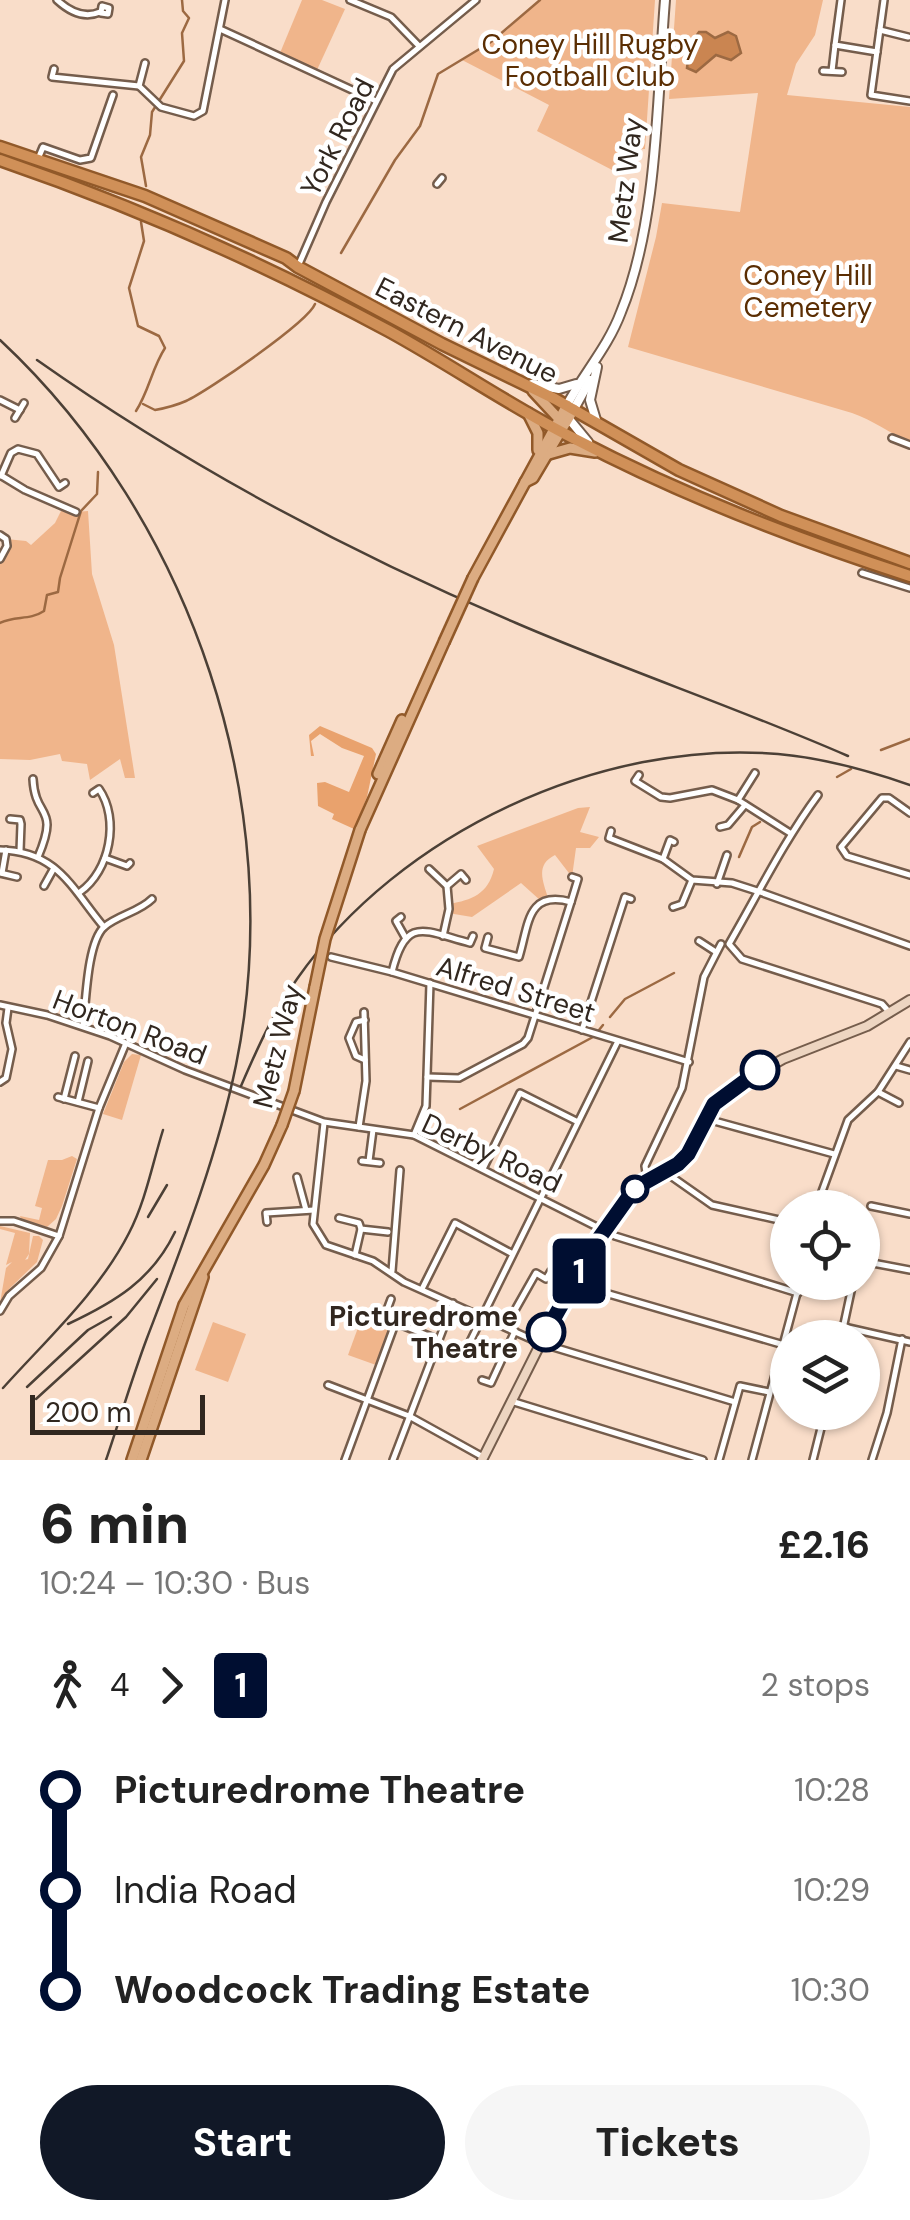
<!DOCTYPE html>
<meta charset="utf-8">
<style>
:root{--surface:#fff;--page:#f6f6f6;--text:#222;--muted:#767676;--accent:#111827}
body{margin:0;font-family:"DM Sans",sans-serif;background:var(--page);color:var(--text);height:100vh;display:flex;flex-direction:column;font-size:38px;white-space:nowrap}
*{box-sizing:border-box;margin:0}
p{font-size:32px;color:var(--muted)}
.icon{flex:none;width:55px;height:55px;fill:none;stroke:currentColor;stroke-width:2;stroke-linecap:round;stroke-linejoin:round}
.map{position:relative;height:1460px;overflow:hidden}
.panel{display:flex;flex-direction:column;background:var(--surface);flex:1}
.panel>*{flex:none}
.badge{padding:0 20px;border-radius:8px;font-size:35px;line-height:65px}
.buttons{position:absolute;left:770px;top:1190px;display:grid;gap:20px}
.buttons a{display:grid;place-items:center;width:110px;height:110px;border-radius:50%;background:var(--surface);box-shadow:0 2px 8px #0004;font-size:50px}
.scale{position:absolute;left:30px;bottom:25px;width:175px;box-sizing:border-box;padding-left:10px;border:5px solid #31271f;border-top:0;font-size:28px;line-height:35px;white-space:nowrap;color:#31271f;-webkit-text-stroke:8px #fff;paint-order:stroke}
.map>.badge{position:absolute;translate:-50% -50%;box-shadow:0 0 0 5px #fff}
.legs{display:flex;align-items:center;gap:15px;height:110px;padding:0 40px;font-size:32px}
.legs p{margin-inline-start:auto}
.summary{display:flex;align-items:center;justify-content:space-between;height:170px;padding:0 40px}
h1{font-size:55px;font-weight:800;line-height:75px}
.action{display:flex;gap:20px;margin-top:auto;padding:20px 40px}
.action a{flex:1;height:115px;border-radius:60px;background:var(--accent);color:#fff;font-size:40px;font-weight:800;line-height:115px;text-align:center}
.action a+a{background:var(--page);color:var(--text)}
ul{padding:0 40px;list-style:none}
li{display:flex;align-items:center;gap:35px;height:100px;font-size:38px}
li i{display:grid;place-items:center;width:15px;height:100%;margin:0 12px;background:currentColor}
li i::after{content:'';width:25px;height:25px;margin:-12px;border:8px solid;border-radius:50%;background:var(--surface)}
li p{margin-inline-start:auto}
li:first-child i{background:linear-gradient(#0000 50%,currentColor 0)}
li:last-child i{background:linear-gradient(currentColor 50%,#0000 0)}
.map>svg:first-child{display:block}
</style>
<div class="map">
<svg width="910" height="1460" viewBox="0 0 910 1460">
<rect width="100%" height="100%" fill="#f9ddc9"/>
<g fill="#f0b58b">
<polygon points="302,0 322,0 345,9 317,70 280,53"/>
<polygon points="540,0 655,0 645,149 630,150 616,172 537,131 549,105 462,60 507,30"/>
<path d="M676 0H823L815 35 796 64 787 95 910 107V442C889 433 873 420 852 413L628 347 656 237 662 203 740 212 758 93 669 99Z"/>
<polygon points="63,507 76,512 88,511 92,574 114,645 135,778 125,778 120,759 90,780 87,764 62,761 60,754 30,760 0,759 0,559 7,547 6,539 26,541 31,545 55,523"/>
<path d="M590 807 580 832 599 837 590 848H576L572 877 555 855C535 865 543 881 548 898L541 901 521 883 472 917 448 913 449 904C472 900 488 894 494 869L477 846 578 808Z"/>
<polygon points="132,1054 141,1055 122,1120 103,1114 124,1062"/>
<polygon points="72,1156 77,1159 62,1206 56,1219 47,1227 21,1219 20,1216 39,1220 42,1208 35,1206 48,1160 62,1160"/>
<polygon points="0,1226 30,1233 29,1254 25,1260 14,1263 28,1259 33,1236 39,1236 43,1240 37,1262 10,1288 0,1303 6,1268 12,1262 6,1265 15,1233 0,1229"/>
<polygon points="363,1314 391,1325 376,1365 348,1355"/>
<polygon points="213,1322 246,1334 228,1382 195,1370"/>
</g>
<polygon fill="#e9a26d" points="320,726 372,748 376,754 367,797 354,829 332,819 334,814 318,806 317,783 325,782 349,792 364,756 342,748 320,734 311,741 314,756 311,756 309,735"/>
<polygon fill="#ca8551" stroke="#9c6942" stroke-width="2.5" points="699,32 706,32 715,38 728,32 736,36 741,53 731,60 716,55 696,72 687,68 690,45"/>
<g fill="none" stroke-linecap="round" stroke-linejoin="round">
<g stroke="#9c6942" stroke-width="2.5">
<polyline points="146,186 141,157 150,135 152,112 184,61 182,33 189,18 183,11 182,0"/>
<polyline points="341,253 395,160 420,126 438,74 491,42 540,0"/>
<path d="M143 404 155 410C166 408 177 405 186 401 208 391 308 322 315 304"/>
<path d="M136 411C149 391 152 368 165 348L159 336 138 326 129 288 144 241 141 222"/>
<path d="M0 623C15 615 29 621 44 611L47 595 58 592 60 578 81 511 97 494 98 472"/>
<polyline points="881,750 910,739"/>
<polyline points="837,777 851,769"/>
<polyline points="739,857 752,827 760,822"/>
<polyline points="610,1017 625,999 674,973"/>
<polyline points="599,1030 603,1025"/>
<polyline points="460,1109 593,1037"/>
</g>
<g stroke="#755d4c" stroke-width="10">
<g id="minor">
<path d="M57 0C70 12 84 19 100 12"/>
<polyline points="350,0 391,17 419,46"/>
<polyline points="841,0 835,45 877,52"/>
<polyline points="884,0 871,95 910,101"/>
<polygon points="102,6 109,8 108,14 101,13"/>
<polyline points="220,29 376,101"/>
<polyline points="880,30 908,37"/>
<polyline points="145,63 139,86 161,107 194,116 203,111 225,0"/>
<polyline points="54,69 52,77 139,86"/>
<polyline points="823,71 842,72"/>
<polyline points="832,71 835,45"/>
<polyline points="38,159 43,147 80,160 91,158 113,95"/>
<polyline points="437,184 442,178"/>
<polyline points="299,264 326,202 393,69 476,0"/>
<polyline points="0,400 20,410"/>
<polyline points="15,418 24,403"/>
<polyline points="892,438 910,445"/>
<polyline points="1,476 11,453 18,449 37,454 59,487 65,483"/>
<polyline points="2,476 25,490 76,512"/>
<polyline points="0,535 6,539 7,546 0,559"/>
<polyline points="862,573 910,588"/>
<polyline points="639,775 635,781 661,797 670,798 712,790 738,800 790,833"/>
<path d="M33 779C35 820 60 805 38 857"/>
<path d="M818 795C784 841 758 894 729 944L742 959 882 1004 890 1013"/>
<polyline points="738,800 755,773"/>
<polyline points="910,813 889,798 882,798 841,847 847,856 910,875"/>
<polyline points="10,819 20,820 21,824 20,851"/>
<polyline points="720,827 728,825 745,805"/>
<polyline points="611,831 609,838 663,859 692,880 732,883 760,892 910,946"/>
<path d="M0 850C58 851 72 889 104 927"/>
<polyline points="105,858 127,866 130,863"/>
<polyline points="663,859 670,840 674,842"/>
<polyline points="429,869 447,886 449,909 443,936"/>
<polyline points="0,873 17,877"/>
<polyline points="2,873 6,850"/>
<polyline points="717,884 727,855"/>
<polyline points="44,886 54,868"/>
<polyline points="447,886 461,874 466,880"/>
<path d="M80 892C110 871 120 819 99 789L93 793"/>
<polyline points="673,907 682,904 692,880"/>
<polyline points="401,917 396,921 405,937"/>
<path d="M488 937 485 948 519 957C529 924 527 890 571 902L578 879 572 877"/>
<polyline points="699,941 716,952"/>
<polyline points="331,957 392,972 689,1062"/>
<path d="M392 972C406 915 424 931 470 943L473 936"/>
<polyline points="0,1005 47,1015 110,1036 185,1070 324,1122 414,1135 615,1236 798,1293"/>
<polyline points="365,1020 356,1022 349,1038 356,1056 365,1060"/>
<path d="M83 1026C86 1002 87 943 104 927 118 915 139 912 152 899"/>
<polyline points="582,1030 625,897 631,899"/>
<polyline points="896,1066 910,1070"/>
<polyline points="427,1077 459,1078 523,1044 528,1038 571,902"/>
<polyline points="0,1082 6,1078 12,1049 6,1023 8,1008"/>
<polyline points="878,1092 899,1103"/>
<polyline points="58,1097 99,1108"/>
<polyline points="64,1099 75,1056"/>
<polyline points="78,1102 88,1061"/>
<polyline points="707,1119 834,1154"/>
<polyline points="324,1123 313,1224 326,1245 373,1261 404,1282 540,1343 735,1402"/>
<polyline points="359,1127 366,1081 364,1012"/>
<polyline points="414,1135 426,1106 430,983"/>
<polyline points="362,1161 380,1163"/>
<polyline points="369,1161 373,1130"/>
<polyline points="483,1169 520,1093 576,1121"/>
<polyline points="665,1172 712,1205 788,1222"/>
<polyline points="297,1177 306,1210"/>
<polyline points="647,1179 645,1166 682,1088 704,977 721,944"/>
<polyline points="820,1195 846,1200"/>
<polyline points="871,1206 910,1214"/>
<polyline points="816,1208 848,1120 878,1092 910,1042"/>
<polyline points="339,1218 359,1223 361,1229 388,1232"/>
<polyline points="0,1221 14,1221 59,1236"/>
<polyline points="267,1222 266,1213 314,1210"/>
<polyline points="355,1255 361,1229"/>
<polyline points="862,1261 910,1270"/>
<polyline points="392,1271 400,1170"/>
<polyline points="571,1283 784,1345"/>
<polyline points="422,1289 455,1223 511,1253"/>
<polyline points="0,1311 9,1296 41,1268 59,1236 99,1108 126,1043"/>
<polyline points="377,1315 384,1318 391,1299"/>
<polyline points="384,1318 439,1340"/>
<polyline points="506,1326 536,1273 546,1279 551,1271"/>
<polyline points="844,1327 910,1342"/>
<polyline points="841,1338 853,1282"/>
<polyline points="464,1354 618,1041"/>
<polyline points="482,1380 491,1383 515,1331"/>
<polyline points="328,1385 409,1416 483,1457"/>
<polyline points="511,1401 703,1460"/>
<polyline points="345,1460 395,1324"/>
<polyline points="393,1460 453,1303"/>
<polyline points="719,1460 740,1386 769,1392"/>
<polyline points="752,1460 800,1282"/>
<polyline points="813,1460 825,1412"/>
<polyline points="872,1460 887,1413 902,1339"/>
</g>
</g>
<g stroke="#755d4c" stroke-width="12">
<g id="tertiary">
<polyline points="532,384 559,389 576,384"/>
<polyline points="574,409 590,380"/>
<polyline points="596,420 590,400 597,367"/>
<path d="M588 442 569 419 567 405C584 373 608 347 621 312 658 222 657 98 665 0"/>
</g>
</g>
<g stroke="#755d4c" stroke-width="12">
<polyline id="secondary" points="482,1460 571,1283 635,1188 683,1159 714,1104 739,1084 783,1059 867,1026 910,1000"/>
</g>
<g stroke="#915929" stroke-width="14">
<g id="primary">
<polyline points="533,391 559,419"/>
<polyline points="528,413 538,433 538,450"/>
<polyline points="549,454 570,448 595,452"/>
<polyline points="525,482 533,478 574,409"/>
<polyline points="473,578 567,405"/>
<polyline points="378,774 402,720"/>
<polyline points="360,830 444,642"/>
<polyline points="294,1091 315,987"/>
<polyline points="132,1460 184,1305 264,1165 282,1125"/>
<polyline points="141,1460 203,1277"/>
</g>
</g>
<g stroke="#915929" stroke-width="15">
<g id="trunk">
<polyline points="0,147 145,196 286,258 298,267 442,344 555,399 679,470 781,516 910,563"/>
<path d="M0 160C134 206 265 264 389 331 451 365 510 406 573 438 680 494 795 539 910 576"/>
</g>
</g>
<use href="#minor" stroke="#fff" stroke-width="5"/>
<use href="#tertiary" stroke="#fff" stroke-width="8"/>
<use href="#secondary" stroke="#edd5c1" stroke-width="8"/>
<use href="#primary" stroke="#dcac82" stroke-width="9"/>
<use href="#trunk" stroke="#d09058" stroke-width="10"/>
<g stroke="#4c4036" stroke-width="2.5">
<path d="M0 340C192 519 289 806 236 1065 217 1158 181 1249 147 1338 132 1378 120 1419 106 1460"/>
<path d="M37 360C186 465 348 552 516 623 625 670 738 708 848 756"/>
<path d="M241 1086C257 1049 273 1013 297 979 399 833 600 739 778 754 823 758 867 770 910 785"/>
<polyline points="148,1217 167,1185"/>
<path d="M68 1324C115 1302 152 1280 175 1232"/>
<polyline points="27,1387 88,1330 111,1317"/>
<path d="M3 1388C47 1339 99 1292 129 1233 146 1200 152 1165 163 1130"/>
<polyline points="36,1399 126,1317 157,1279"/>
</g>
<g stroke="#915929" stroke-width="14" stroke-linecap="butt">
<g id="primary-bridge">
<polyline points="444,642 473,578"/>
<polyline points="315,987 325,939 360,830"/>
<polyline points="282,1125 294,1091"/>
</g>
</g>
<use href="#primary-bridge" stroke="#dcac82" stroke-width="9"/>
</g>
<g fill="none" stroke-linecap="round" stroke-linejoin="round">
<g stroke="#fff" stroke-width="22">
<polyline id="line-1" points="546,1332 600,1237 635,1188 678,1164 688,1154 714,1104 760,1070"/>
</g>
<use href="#line-1" stroke="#000e31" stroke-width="15"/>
</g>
<g fill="#fff" stroke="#000e31" stroke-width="5">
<circle cx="760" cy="1070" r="18"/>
<circle cx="635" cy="1189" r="12"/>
<circle cx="546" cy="1332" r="18"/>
</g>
<g text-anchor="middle" stroke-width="9" stroke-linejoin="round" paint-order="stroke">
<g font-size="28" fill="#5b2e03" stroke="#fff">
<text x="590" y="54">Coney Hill Rugby<tspan x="590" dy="32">Football Club</tspan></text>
<text x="808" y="285">Coney Hill<tspan x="808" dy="32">Cemetery</tspan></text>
</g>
<g font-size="28" fill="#31271f" stroke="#fff">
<text transform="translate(337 137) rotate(-63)" y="10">York Road</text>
<text transform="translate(625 180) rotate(-83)" y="10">Metz Way</text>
<text transform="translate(467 330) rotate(27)" y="10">Eastern Avenue</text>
<text transform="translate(516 989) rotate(17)" y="10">Alfred Street</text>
<text transform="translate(130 1027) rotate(21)" y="10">Horton Road</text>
<text transform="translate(277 1046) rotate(-76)" y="10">Metz Way</text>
<text transform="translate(492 1153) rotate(25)" y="10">Derby Road</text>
</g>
<g font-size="28" font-weight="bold" fill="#31271f" stroke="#fff" text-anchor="end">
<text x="518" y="1326">Picturedrome<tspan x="518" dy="32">Theatre</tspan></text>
</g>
</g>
</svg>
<div class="buttons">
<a><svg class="icon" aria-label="locate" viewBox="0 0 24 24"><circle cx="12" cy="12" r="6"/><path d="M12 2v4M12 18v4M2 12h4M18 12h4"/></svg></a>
<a><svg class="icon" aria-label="layers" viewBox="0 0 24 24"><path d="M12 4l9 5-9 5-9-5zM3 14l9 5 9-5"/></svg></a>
</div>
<div class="scale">200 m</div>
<b class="badge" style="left:579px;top:1271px;background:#000e31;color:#fff">1</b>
</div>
<section class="panel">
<div class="summary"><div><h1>6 min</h1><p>10:24 – 10:30 · Bus</p></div><b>£2.16</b></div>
<div class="legs"><svg class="icon" aria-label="walk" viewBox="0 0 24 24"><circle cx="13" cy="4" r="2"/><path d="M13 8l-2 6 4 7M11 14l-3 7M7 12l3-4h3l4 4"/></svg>4<svg class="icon" aria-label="forward" viewBox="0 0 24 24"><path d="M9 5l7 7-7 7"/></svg><b class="badge" style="background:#000e31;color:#fff">1</b><p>2 stops</p></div>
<ul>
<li><i style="color:#000e31"></i><b>Picturedrome Theatre</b><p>10:28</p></li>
<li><i style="color:#000e31"></i><span>India Road</span><p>10:29</p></li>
<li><i style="color:#000e31"></i><b>Woodcock Trading Estate</b><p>10:30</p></li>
</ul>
<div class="action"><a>Start</a><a>Tickets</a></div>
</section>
